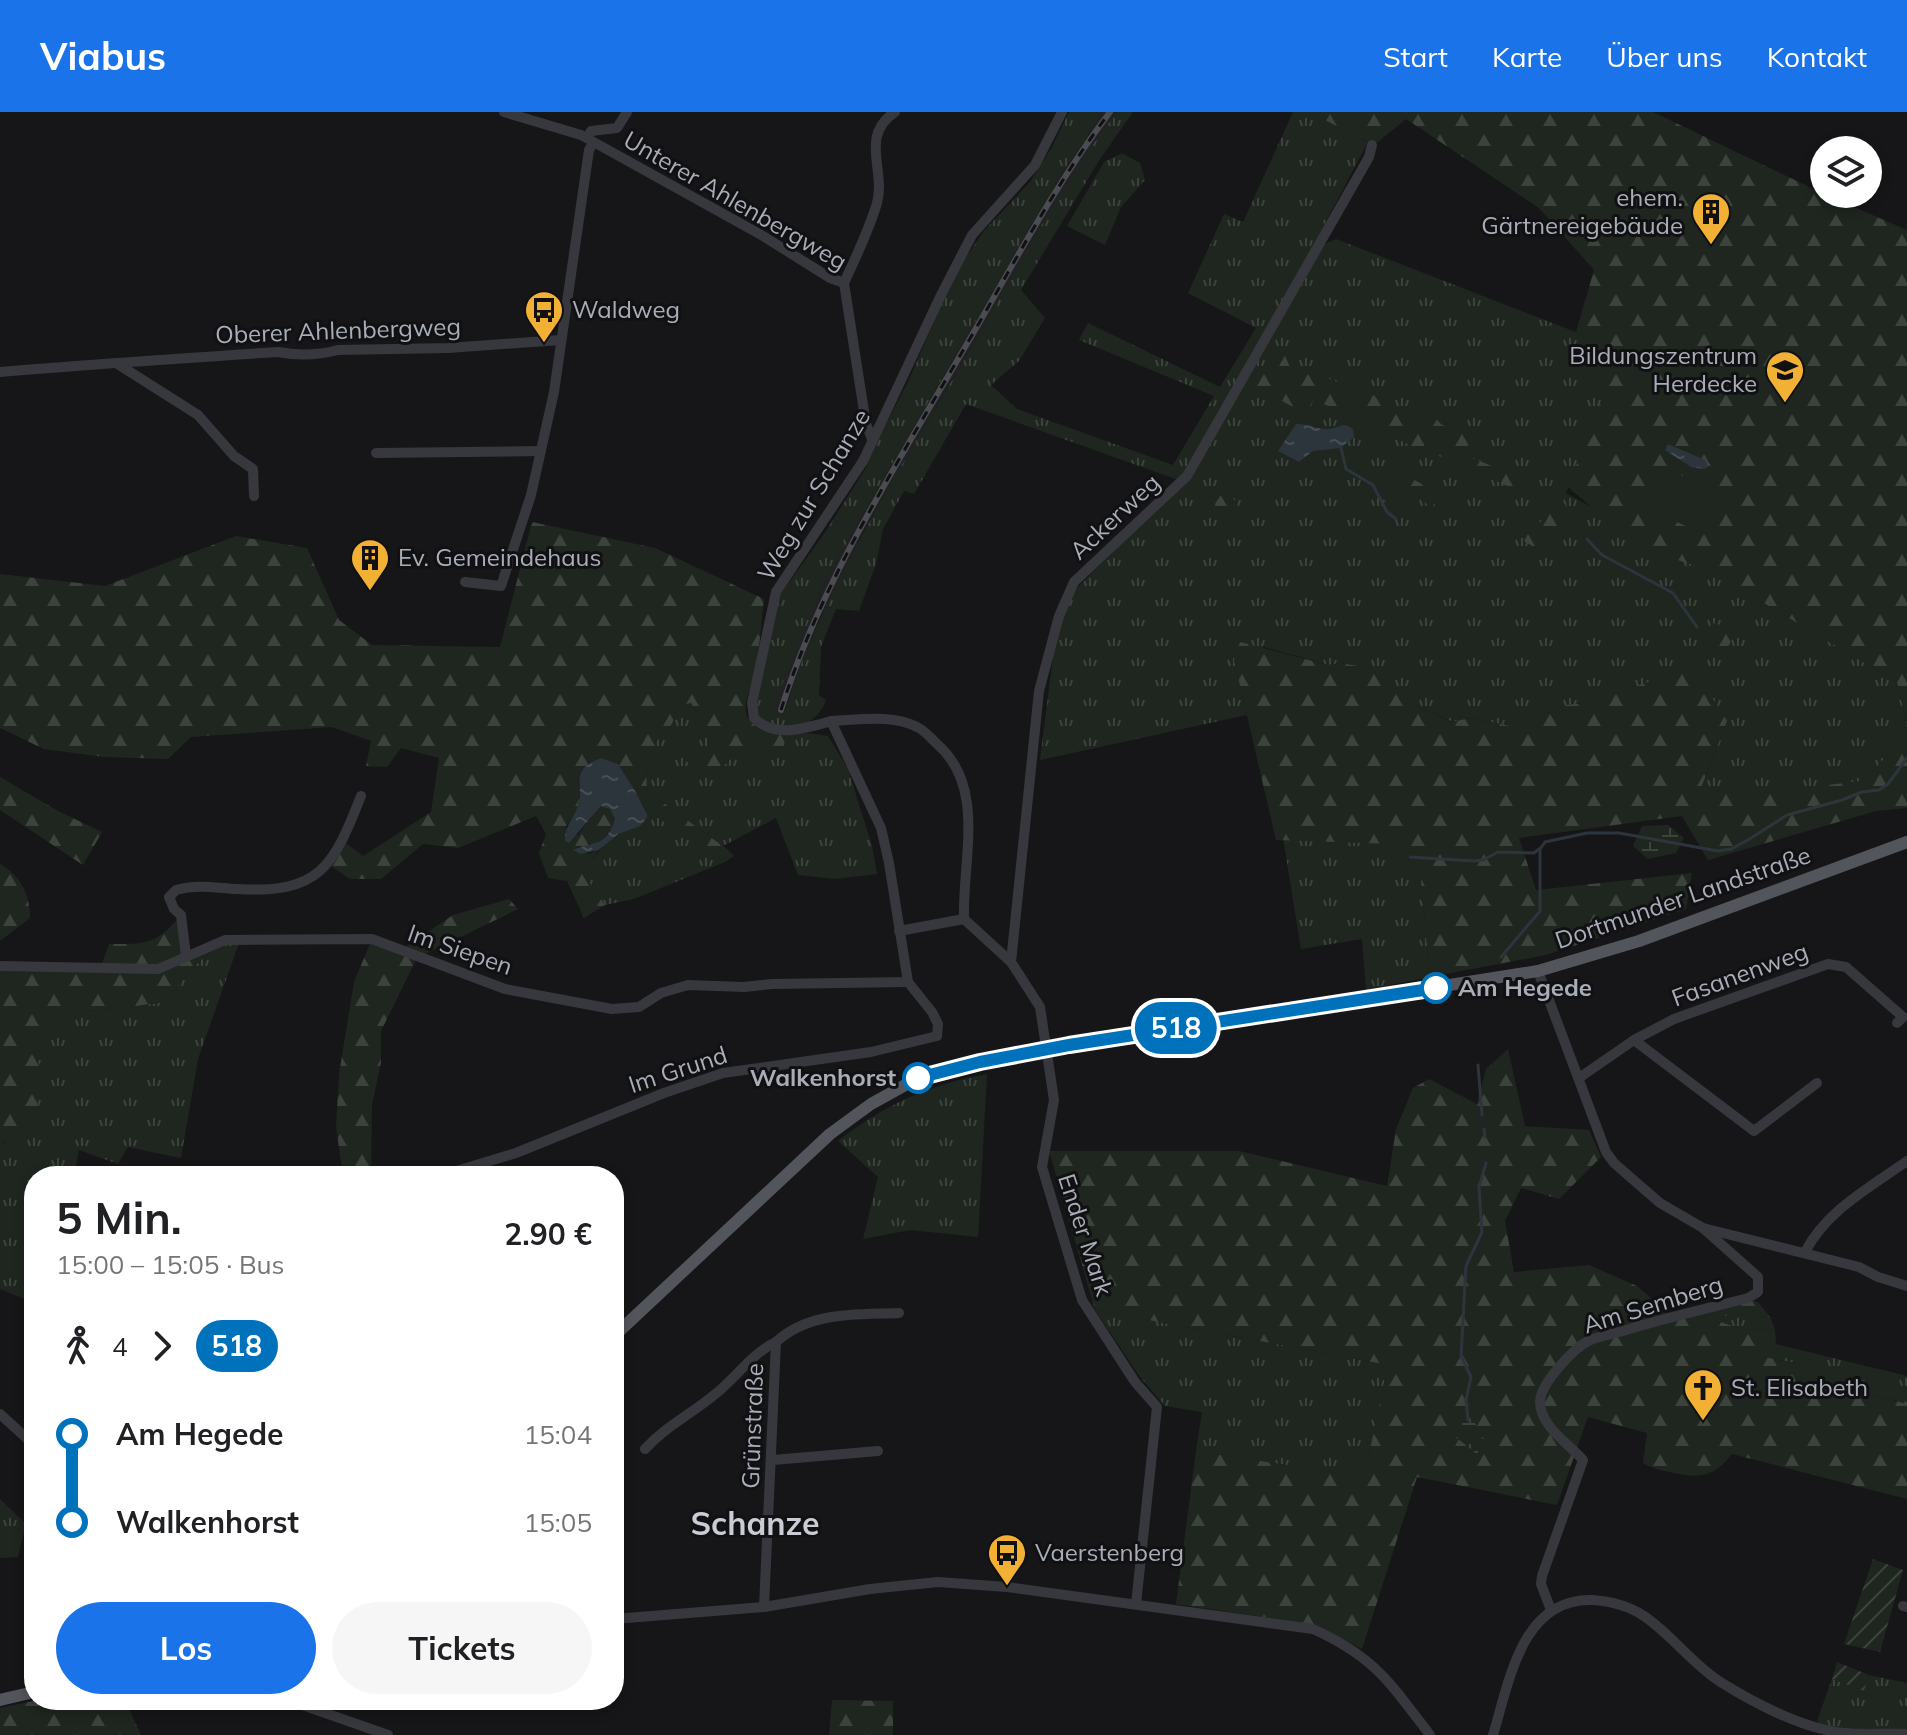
<!DOCTYPE html>
<html lang="de">
<meta charset="utf-8">
<style>
:root{--surface:#fff;--page:#f6f6f6;--text:#202124;--muted:#757577;--accent:#1a73e8}
body{margin:0;font-family:Mulish,sans-serif;background:var(--page);color:var(--text);height:100vh;display:flex;flex-direction:column;font-size:30px;white-space:nowrap}
*{box-sizing:border-box;margin:0}
p{font-size:26px;color:var(--muted)}
.icon{flex:none;width:44px;height:44px;fill:none;stroke:currentColor;stroke-width:2;stroke-linecap:round;stroke-linejoin:round}
.map{position:relative;flex:1;overflow:hidden}
.side{position:absolute;left:24px;top:1054px;width:600px;height:544px;display:flex;flex-direction:column;background:var(--surface);border-radius:32px;box-shadow:0 4px 12px #0003}
.side>*{flex:none}
.badge{padding:0 16px;border-radius:26px;font-size:28px;line-height:52px}
.tools{position:absolute;left:1810px;top:24px;display:grid;gap:16px}
.tools a{display:grid;place-items:center;width:72px;height:72px;border-radius:50%;background:var(--surface);box-shadow:0 4px 12px #0003;font-size:40px}
.map>.badge{position:absolute;translate:-50% -50%;box-shadow:0 0 0 4px #fff}
.legs{display:flex;align-items:center;gap:12px;height:88px;padding:0 32px;font-size:26px}
.legs p{margin-inline-start:auto}
.summary{display:flex;align-items:center;justify-content:space-between;height:136px;padding:0 32px}
h1{font-size:44px;font-weight:700;line-height:60px}
.action{display:flex;gap:16px;margin-top:auto;padding:16px 32px}
.action a{flex:1;height:92px;border-radius:48px;background:var(--accent);color:#fff;font-size:32px;font-weight:700;line-height:92px;text-align:center}
.action a+a{background:var(--page);color:var(--text)}
ul{padding:0 32px;list-style:none}
li{display:flex;align-items:center;gap:28px;height:88px;font-size:30px}
li i{display:grid;place-items:center;width:12px;height:100%;margin:0 10px;background:currentColor}
li i::after{content:'';width:20px;height:20px;margin:-10px;border:6px solid;border-radius:50%;background:var(--surface)}
li p{margin-inline-start:auto}
li:first-child i{background:linear-gradient(#0000 50%,currentColor 0)}
li:last-child i{background:linear-gradient(currentColor 50%,#0000 0)}
header{display:flex;align-items:center;gap:48px;box-sizing:border-box;height:112px;padding:0 40px;background:var(--accent);color:#fff}
header strong{font-size:38px}
nav{display:flex;gap:44px;margin-inline-start:auto;font-size:28px}
.map>svg:first-child{display:block}
</style>
<header>
<strong>Viabus</strong>
<nav><a>Start</a><a>Karte</a><a>Über uns</a><a>Kontakt</a></nav>
</header>
<div class="map">
<svg width="1907" height="1623" viewBox="0 0 1907 1623">
<defs>
<pattern id="grass-tufts" width="24" height="20" patternUnits="userSpaceOnUse" patternTransform="scale(2)"><rect width="24" height="20" fill="#1e261f"/><path d="M3 7l-1-3M5 7V3M7 7l1-3M15 17l-1-3M17 17v-4M19 17l1-3" fill="none" stroke="#3c433d"/></pattern>
<pattern id="forest-firs" width="22" height="20" patternUnits="userSpaceOnUse" patternTransform="scale(2)"><rect width="22" height="20" fill="#1e261f"/><path d="M5 1l3.5 6h-7zM16 11l3.5 6h-7z" fill="#3c433d"/></pattern>
<pattern id="wetland-marsh" width="20" height="14" patternUnits="userSpaceOnUse" patternTransform="scale(2)"><rect width="20" height="14" fill="#1e261f"/><path d="M1 5h8M5 5V1M11 12h8M15 12V8" fill="none" stroke="#3c433d"/></pattern>
<pattern id="garden-furrows" width="10" height="10" patternUnits="userSpaceOnUse" patternTransform="scale(2)"><rect width="10" height="10" fill="#1e261f"/><path d="M-1 1l2-2M0 10L10 0M9 11l2-2" fill="none" stroke="#3c433d"/></pattern>
<pattern id="water-ripples" width="26" height="14" patternUnits="userSpaceOnUse" patternTransform="scale(2)"><rect width="26" height="14" fill="#2c353c"/><path d="M2 4q2-2 4 0t4 0M15 11q2-2 4 0t4 0" fill="none" stroke="#485056"/></pattern>
</defs>
<rect width="100%" height="100%" fill="#161618"/>
<polygon fill="#222225" points="1103,0 1117,0 1067,72 863,420 819,507 784,599 771,596 825,470 855,416 1058,67"/>
<g fill="url(#grass-tufts)">
<path d="M1069 0H1103L1058 67 855 416 825 470 772 596 785 599C824 473 898 362 964 248 1013 165 1058 76 1117 0H1133L1100 47 1021 178 1045 206 1019 249 991 273 1017 297 1173 353 1214 284 1079 228 1088 211 1220 275 1256 216 1188 181 1224 102 1243 110 1293 0H1309L1368 30 1311 138 1336 127 1622 238 1566 381 1602 401 1722 448 1757 487 1897 570 1907 612 1880 652 1860 670 1748 683 1701 676 1727 609 1598 589 1566 593 1530 609 1510 614 1470 606 1453 610 1413 592 1370 556 1340 551 1329 553 1264 535 1234 548 1247 603 1040 648 1054 536 1059 513 1075 478 1184 370 966 292 914 382 904 379 883 417 876 452 859 499 836 497 821 535 819 583 826 588C823 596 818 604 810 609 799 616 767 618 758 605 757 603 756 594 755 592L776 493 782 480 824 422 866 356 873 337 908 270 940 196 967 144 984 119 1030 70 1052 35Z"/>
<polygon points="1122,41 1140,51 1145,68 1121,95 1105,133 1067,114 1104,50"/>
<polygon points="691,591 708,620 714,661 745,635 783,635 785,623 808,621 828,624 848,657 872,734 877,762 835,767 798,763 776,706 723,734 647,679 646,654 655,631 672,612 678,594"/>
<path d="M645 697 725 750 634 787 605 793 582 760C593 746 604 732 618 721 628 714 638 716 647 706Z"/>
<polygon points="1283,726 1392,731 1420,758 1430,865 1366,878 1362,827 1301,837"/>
<polygon points="225,828 240,828 198,947 181,1046 128,1035 118,1052 79,1038 74,1064 34,1064 34,1191 0,1177 0,1034 4,1031 41,958 32,934 64,900 115,897 164,890 194,854"/>
<path d="M987 962 978 1125 910 1118 863 1127 878 1065 838 1029C886 992 928 973 987 962Z"/>
<polygon points="1095,1198 1388,1253 1364,1365 1196,1339 1202,1300 1165,1294 1140,1265"/>
<polygon points="1734,1202 1770,1205 1775,1218 1741,1217 1710,1207"/>
<polygon points="1776,1232 1907,1264 1907,1287 1905,1291 1825,1270 1801,1252 1757,1244"/>
<polygon points="0,1387 26,1412 18,1445 0,1446"/>
<polygon points="1869,1563 1907,1571 1907,1619 1850,1618 1820,1612 1817,1609 1832,1567 1864,1578"/>
</g>
<g fill="url(#forest-firs)">
<polygon points="1309,0 1653,0 1824,82 1907,118 1907,696 1876,699 1708,748 1682,704 1519,726 1536,778 1692,761 1686,797 1546,843 1430,865 1420,758 1393,732 1276,728 1234,548 1240,530 1328,553 1340,551 1370,556 1413,592 1452,610 1470,606 1510,614 1530,609 1566,593 1598,589 1676,559 1697,562 1727,609 1701,676 1748,683 1860,669 1880,652 1907,612 1897,570 1757,487 1723,464 1675,447 1623,422 1568,375 1621,238 1576,220 1594,158 1539,96 1406,7 1378,30 1368,30"/>
<path d="M1280 233 1290 255 1320 267H1333L1344 277 1369 278C1390 302 1403 302 1434 305L1442 313 1452 316 1459 322C1468 321 1474 319 1481 326L1480 333 1476 338 1468 333 1463 342 1520 366 1519 374C1504 377 1494 367 1484 361L1478 362 1437 343 1439 337 1427 330 1421 338 1364 312 1360 306 1313 288 1306 302 1256 275Z"/>
<path d="M1394 359C1413 367 1438 375 1435 399L1428 397C1423 376 1406 380 1390 375L1386 367 1390 360Z"/>
<polygon points="1223,380 1232,384 1239,396 1238,407 1222,410 1218,407 1215,392"/>
<polygon points="1557,386 1570,396 1570,400 1551,439 1546,442 1524,429 1527,422 1547,404 1549,387"/>
<path d="M532 410 655 436 764 487C761 516 759 546 751 574 748 583 743 594 747 604 753 618 772 620 785 623L784 635H745L714 661 699 665 685 647 709 635 708 620 691 591 678 594 672 612 655 631 646 654 647 679 727 737 734 744 725 750 645 697 618 652 601 646C567 658 584 673 578 693 576 701 570 709 565 716L578 723 601 693 610 697 615 707C609 726 598 735 577 735L588 742 599 738 582 760 605 793 584 806 567 769 548 766 539 741 546 722 536 704 458 736 423 732 381 767H350L328 752 343 729 363 744 431 700 439 646 401 636 387 655 366 654 371 629 332 615 191 625 168 647 104 645 44 637 0 616V462L105 474 236 424 307 436 339 508 372 533 500 535Z"/>
<polygon points="1712,511 1737,517 1728,535 1735,551 1730,553 1704,537 1701,520"/>
<polygon points="0,665 60,700 102,720 83,753 0,698"/>
<path d="M0 752C20 763 30 783 30 806L0 829Z"/>
<polygon points="509,787 518,797 417,846 381,919 381,950 372,993 371,1064 343,1064 336,1015 339,962 354,870 372,827 400,839 453,803"/>
<path d="M181 803 186 844 225 828 194 854 164 890 115 897 64 900 32 934 41 958 37 994 0 1034V854L101 855 109 832C146 832 156 833 181 803Z"/>
<path d="M1508 937 1525 1014 1589 1018 1601 1045 1559 1087 1521 1076 1505 1109 1514 1160 1589 1153 1637 1174 1671 1204 1744 1187 1758 1190 1770 1205 1734 1202 1712 1207 1741 1217 1775 1218 1776 1232 1758 1244 1801 1252 1825 1270 1904 1291 1907 1287V1387L1732 1342C1715 1364 1701 1367 1675 1361 1663 1359 1654 1357 1643 1351L1647 1321 1588 1305 1557 1393 1417 1365 1362 1537 1317 1513 1176 1492 1196 1339 1364 1365 1388 1253 1095 1198 1049 1039H1239L1387 1074 1396 1017 1413 976 1429 967 1477 992 1486 957Z"/>
<polygon points="38,1588 125,1588 141,1623 0,1623 0,1596"/>
<polygon points="832,1588 893,1589 893,1623 829,1623"/>
</g>
<g fill="url(#wetland-marsh)">
<polygon points="1668,713 1684,726 1676,741 1648,747 1633,734 1642,714"/>
<path d="M1460 1300C1474 1307 1480 1315 1485 1331L1478 1343 1452 1322V1308Z"/>
</g>
<g fill="url(#garden-furrows)">
<polygon points="1873,1447 1903,1458 1880,1540 1844,1532"/>
<polygon points="1837,1550 1869,1563 1864,1579 1832,1567"/>
</g>
<polygon fill="#1e261f" points="1666,357 1718,379 1700,420 1649,398"/>
<g fill="url(#water-ripples)">
<path d="M1296 312C1308 312 1319 318 1329 317 1340 316 1343 309 1353 317L1354 325 1341 336 1313 339 1299 350 1278 339Z"/>
<polygon points="1668,332 1705,348 1708,355 1704,357 1691,355 1665,338"/>
<path d="M601 646 618 652 635 679 647 702V706L640 714 618 722 599 738 580 742 573 738C595 729 606 735 615 707L610 697 601 694 569 731 565 729C564 714 574 707 578 693 585 674 567 658 601 646Z"/>
</g>
<g fill="none" stroke-linecap="round" stroke-linejoin="round">
<g stroke="#2c353c" stroke-width="3">
<polyline points="1341,336 1346,357 1373,373 1387,400 1396,407"/>
<polyline points="1587,427 1602,443 1673,481 1697,515"/>
<polyline points="1410,745 1474,749 1483,748 1498,740 1534,741 1539,737"/>
<polyline points="1501,845 1540,799 1540,737 1545,730 1587,721 1619,721 1718,739 1731,737 1748,728 1787,703 1842,688 1862,680 1879,678 1888,672 1907,646"/>
<polyline points="1478,953 1482,1003"/>
<polyline points="1484,1017 1485,1025"/>
<polyline points="1468,1308 1466,1288 1471,1265 1461,1244 1466,1154 1482,1120 1479,1075 1486,1051"/>
</g>
<g stroke="#37383d" stroke-width="10">
<polyline points="504,0 581,23 763,124 830,166 844,171"/>
<polyline points="587,26 591,19 617,16 627,0"/>
<path d="M844 171C856 145 869 118 877 91 886 58 859 24 895 0"/>
<polyline points="844,171 866,312 872,327"/>
<polyline points="116,251 198,303 234,344 253,357 254,384"/>
<path d="M0 260C93 252 185 246 278 240 298 244 319 243 338 238L448 236 561 228"/>
<polyline points="376,341 541,339"/>
<polyline points="465,470 501,474 531,383 554,280 589,38 593,31"/>
<path d="M831 609C857 608 893 602 917 615 924 618 931 626 936 631 987 674 962 748 964 807L1011 850 1040 895 1054 988 1042 1055 1082 1188 1135 1270 1157 1295 1136 1492"/>
<polyline points="899,819 964,807"/>
<path d="M186 844 181 803 174 797 169 785 176 778C197 772 216 776 237 777 320 782 333 755 361 684"/>
<polyline points="1011,850 1039,579 1059,504 1074,470 1187,364 1369,45 1372,33"/>
<polyline points="0,854 158,857 225,828 372,827 505,877 612,897 639,895 661,881 688,873 744,875 772,872 908,870"/>
<polyline points="1538,859 1606,1040 1614,1051 1660,1091 1703,1116 1859,1155 1878,1165 1907,1174"/>
<polyline points="1634,928 1754,1019 1817,971"/>
<polyline points="1579,966 1634,928 1674,907 1828,852 1846,855 1903,905 1897,911"/>
<path d="M440 1064 516 1041 664 981 723 961 871 940 937 924 938 912 932 900 908 870 889 751 881 716 831 609C806 616 775 627 754 606L752 591 776 480 863 349 940 185 972 123 1035 53 1062 0"/>
<path d="M1805 1140C1827 1098 1869 1076 1907 1049"/>
<polyline points="0,1302 34,1333"/>
<path d="M645 1337C667 1313 695 1300 719 1279 738 1263 754 1240 776 1230"/>
<polyline points="773,1348 878,1339"/>
<polyline points="1903,1494 1907,1495"/>
<path d="M764 1495 776 1230C810 1199 856 1203 899 1201"/>
<path d="M1551 1498 1541 1472 1542 1464 1583 1348C1569 1332 1540 1314 1540 1290 1540 1272 1573 1237 1588 1229 1598 1224 1612 1222 1623 1219 1664 1206 1706 1197 1748 1186L1758 1180V1165L1703 1116"/>
<path d="M614 1507 764 1495 870 1477 938 1470 1007 1475 1313 1517C1375 1545 1390 1571 1430 1623"/>
<polyline points="288,1588 388,1623"/>
<path d="M1493 1623C1509 1571 1521 1486 1592 1488 1609 1489 1629 1494 1644 1504 1672 1523 1693 1553 1722 1571 1756 1592 1806 1618 1846 1621 1866 1623 1887 1621 1907 1622"/>
</g>
<g stroke="#53555c" stroke-width="12">
<polyline points="614,1224 830,1022 871,992 918,966 980,950 1069,933 1538,859 1639,829 1907,730"/>
<polyline points="0,1588 34,1580"/>
</g>
<g stroke="#4a4c52" stroke-width="6">
<path id="rail" d="M781 598C821 470 894 357 961 242 1009 161 1053 75 1110 0"/>
</g>
<use href="#rail" stroke="#111113" stroke-width="3" stroke-dasharray="9" stroke-linecap="butt"/>
</g>
<g fill="none" stroke-linecap="round" stroke-linejoin="round">
<g stroke="#fff" stroke-width="18">
<polyline id="line-1" points="918,966 980,950 1069,933 1436,876"/>
</g>
<use href="#line-1" stroke="#0072bc" stroke-width="12"/>
</g>
<defs>
<g id="building-pin" transform="scale(2)"><path d="M0 17L-7.5 6A9.5 9.5 0 1 1 7.5 6Z" fill="#f2b134" stroke="#111113"/><path d="M-4-6H4V6H1V3H-1V6H-4ZM-2.5-4.3h1.7v1.8h-1.7ZM.8-4.3h1.7v1.8H.8ZM-2.5-1h1.7V.8h-1.7ZM.8-1h1.7V.8H.8Z" fill="#111"/></g>
<g id="bus-pin" transform="scale(2)"><path d="M0 17L-7.5 6A9.5 9.5 0 1 1 7.5 6Z" fill="#f2b134" stroke="#111113"/><path d="M-5-6H5V4H4V6H2V4H-2V6H-4V4H-5ZM-3.5-4V0h7V-4ZM-3.5 1.2v1.5H-2V1.2ZM2 1.2v1.5H3.5V1.2Z" fill="#111"/></g>
<g id="school-pin" transform="scale(2)"><path d="M0 17L-7.5 6A9.5 9.5 0 1 1 7.5 6Z" fill="#f2b134" stroke="#111113"/><path d="M0-5L7-2L0 1L-7-2ZM-4 1L0 2.5L4 1V4Q0 6-4 4Z" fill="#111"/></g>
<g id="church-pin" transform="scale(2)"><path d="M0 17L-7.5 6A9.5 9.5 0 1 1 7.5 6Z" fill="#f2b134" stroke="#111113"/><path d="M-1.2-6h2.4v3.5h3.3v2.4h-3.3V6h-2.4V-.1h-3.3v-2.4h3.3Z" fill="#111"/></g>
</defs>
<g fill-rule="evenodd">
<use href="#building-pin" x="1711" y="100"/>
<use href="#bus-pin" x="544" y="198"/>
<use href="#school-pin" x="1785" y="258"/>
<use href="#building-pin" x="370" y="446"/>
<use href="#church-pin" x="1703" y="1276"/>
<use href="#bus-pin" x="1007" y="1441"/>
</g>
<g fill="#fff" stroke="#0072bc" stroke-width="4">
<circle cx="1436" cy="876" r="14"/>
<circle cx="918" cy="966" r="14"/>
</g>
<g text-anchor="middle" stroke-width="6" stroke-linejoin="round" paint-order="stroke">
<g font-size="24" fill="#a8adb8" stroke="#111113" text-anchor="start">
<text x="1683" y="94" text-anchor="end">ehem.<tspan x="1683" dy="28">Gärtnereigebäude</tspan></text>
<text x="572" y="206">Waldweg</text>
<text x="1757" y="252" text-anchor="end">Bildungszentrum<tspan x="1757" dy="28">Herdecke</tspan></text>
<text x="398" y="454">Ev. Gemeindehaus</text>
<text x="1731" y="1284">St. Elisabeth</text>
<text x="1035" y="1449">Vaerstenberg</text>
</g>
<g font-size="24" fill="#a8adb8" stroke="#111113">
<text transform="translate(735 89) rotate(30)" y="8">Unterer Ahlenbergweg</text>
<text transform="translate(338 219) rotate(-2)" y="8">Oberer Ahlenbergweg</text>
<text transform="translate(814 383) rotate(-59)" y="8">Weg zur Schanze</text>
<text transform="translate(1115 405) rotate(-43)" y="8">Ackerweg</text>
<text transform="translate(1683 786) rotate(-19)" y="8">Dortmunder Landstraße</text>
<text transform="translate(460 838) rotate(19)" y="8">Im Siepen</text>
<text transform="translate(1740 863) rotate(-20)" y="8">Fasanenweg</text>
<text transform="translate(678 958) rotate(-18)" y="8">Im Grund</text>
<text transform="translate(1085 1123) rotate(72)" y="8">Ender Mark</text>
<text transform="translate(1653 1193) rotate(-17)" y="8">Am Semberg</text>
<text transform="translate(753 1314) rotate(-88)" y="8">Grünstraße</text>
</g>
<g font-size="24" font-weight="bold" fill="#a8adb8" stroke="#111113" text-anchor="start">
<text x="1458" y="884">Am Hegede</text>
<text x="896" y="974" text-anchor="end">Walkenhorst</text>
</g>
<g font-size="32" font-weight="bold" fill="#c9ccd4" stroke="#111113">
<text x="755" y="1423">Schanze</text>
</g>
</g>
</svg>
<div class="tools">
<a><svg class="icon" aria-label="layers" viewBox="0 0 24 24"><path d="M12 4l9 5-9 5-9-5zM3 14l9 5 9-5"/></svg></a>
</div>
<b class="badge" style="left:1176px;top:916px;background:#0072bc;color:#fff">518</b>
<section class="side">
<div class="summary"><div><h1>5 Min.</h1><p>15:00 – 15:05 · Bus</p></div><b>2.90 €</b></div>
<div class="legs"><svg class="icon" aria-label="walk" viewBox="0 0 24 24"><circle cx="13" cy="4" r="2"/><path d="M13 8l-2 6 4 7M11 14l-3 7M7 12l3-4h3l4 4"/></svg>4<svg class="icon" aria-label="forward" viewBox="0 0 24 24"><path d="M9 5l7 7-7 7"/></svg><b class="badge" style="background:#0072bc;color:#fff">518</b></div>
<ul>
<li><i style="color:#0072bc"></i><b>Am Hegede</b><p>15:04</p></li>
<li><i style="color:#0072bc"></i><b>Walkenhorst</b><p>15:05</p></li>
</ul>
<div class="action"><a>Los</a><a>Tickets</a></div>
</section>
</div>
